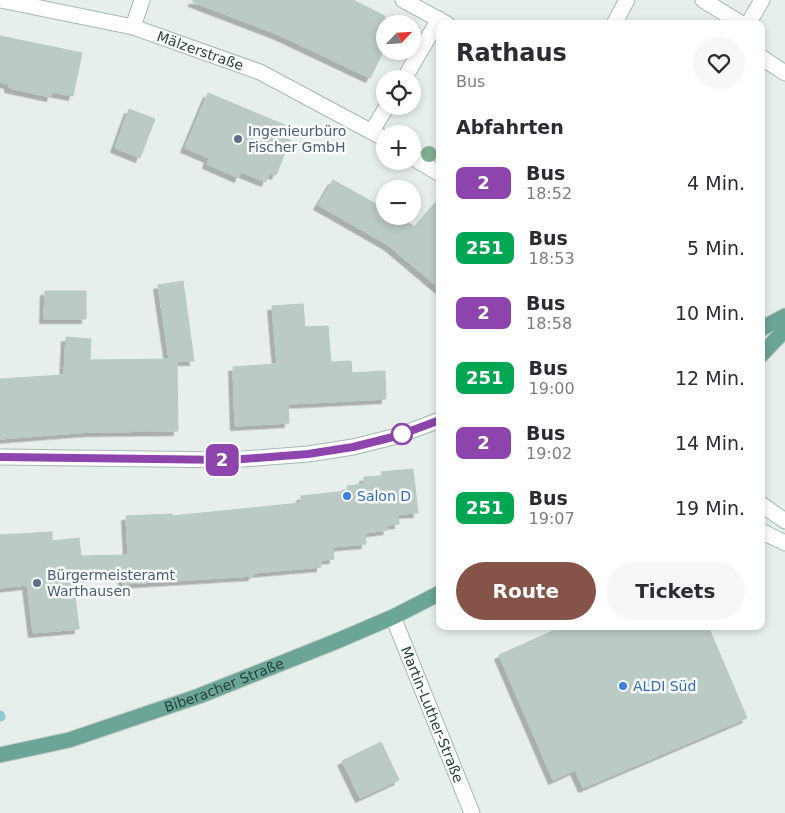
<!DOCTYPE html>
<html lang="de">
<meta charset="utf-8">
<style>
:root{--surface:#fff;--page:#f7f7f7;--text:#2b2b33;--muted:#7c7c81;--accent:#855347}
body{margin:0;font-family:"DejaVu Sans",sans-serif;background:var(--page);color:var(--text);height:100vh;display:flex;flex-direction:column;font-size:19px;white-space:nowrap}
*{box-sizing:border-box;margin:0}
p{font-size:16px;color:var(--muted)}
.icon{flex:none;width:28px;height:28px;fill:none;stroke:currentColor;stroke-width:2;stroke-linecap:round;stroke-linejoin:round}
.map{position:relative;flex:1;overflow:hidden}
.panel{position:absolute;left:436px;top:20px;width:329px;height:610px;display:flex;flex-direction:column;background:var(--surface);border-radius:10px;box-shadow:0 2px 8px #0003}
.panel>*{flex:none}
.badge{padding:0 10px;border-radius:8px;font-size:18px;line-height:32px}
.needle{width:32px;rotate:65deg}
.fabs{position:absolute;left:376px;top:15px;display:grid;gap:10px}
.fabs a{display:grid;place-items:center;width:45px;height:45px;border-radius:50%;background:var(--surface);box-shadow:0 2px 8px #0003;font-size:25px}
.map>.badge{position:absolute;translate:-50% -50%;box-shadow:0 0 0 2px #fff}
h2{padding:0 20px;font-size:19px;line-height:45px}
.round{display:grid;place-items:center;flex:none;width:52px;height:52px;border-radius:26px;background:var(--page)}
.overview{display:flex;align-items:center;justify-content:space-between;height:85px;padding:0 20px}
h1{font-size:24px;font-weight:700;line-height:38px}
.button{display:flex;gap:10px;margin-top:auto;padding:10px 20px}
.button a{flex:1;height:58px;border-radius:30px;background:var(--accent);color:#fff;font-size:20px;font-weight:700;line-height:58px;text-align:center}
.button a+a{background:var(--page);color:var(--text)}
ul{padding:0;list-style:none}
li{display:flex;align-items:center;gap:15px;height:65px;padding:0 20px}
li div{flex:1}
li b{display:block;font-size:19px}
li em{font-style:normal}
li .badge{min-width:55px;font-weight:700;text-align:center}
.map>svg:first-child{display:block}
</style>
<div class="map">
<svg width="785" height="813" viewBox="0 0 785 813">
<defs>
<filter id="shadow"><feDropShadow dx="-4.5" dy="4.5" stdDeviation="0" flood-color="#0004"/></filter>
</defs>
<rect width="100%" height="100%" fill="#e6efeb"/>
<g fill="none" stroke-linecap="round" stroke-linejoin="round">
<polyline stroke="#8ec9d4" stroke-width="9" points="0,715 1,717"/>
</g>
<g fill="#bbcac4" stroke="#b8c9c2" filter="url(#shadow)">
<polygon points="193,0 353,0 385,16 385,48 370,78 279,35 193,2"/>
<polygon points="0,36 82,53 73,96 52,92 51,97 9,88 9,84 0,82"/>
<polygon points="208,93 289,127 285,138 290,140 276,175 269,173 266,182 241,172 239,178 207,164 209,158 185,148"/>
<polygon points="129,109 155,119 140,158 115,148"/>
<polygon points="333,180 385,209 385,216 397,216 415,227 440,198 440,289 388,245 318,205"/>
<polygon points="183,281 194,361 177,361 178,431 89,432 0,439 0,379 64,375 66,337 91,339 90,360 169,359 158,285"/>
<polygon points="45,291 86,291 86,319 44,319"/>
<polygon points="303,304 305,327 328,326 331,362 351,361 352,373 385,371 386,399 288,404 289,423 235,426 233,367 277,364 272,306"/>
<polygon points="413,469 418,513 398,514 399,524 387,525 388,530 365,533 366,544 333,547 334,559 321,560 321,567 253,573 253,576 123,584 123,570 73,581 79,629 33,633 27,585 0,588 0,535 52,532 52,541 79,538 81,556 128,555 126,516 172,514 172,516 301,503 301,496 348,491 347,486 364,484 364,477 382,476 381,472"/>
<polygon points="564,626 708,626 747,718 583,788 575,770 553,780 499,655"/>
<polygon points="381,742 399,780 360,798 342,761"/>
</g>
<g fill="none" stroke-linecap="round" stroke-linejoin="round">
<g stroke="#a8b8b2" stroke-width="17">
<g id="lane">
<polyline points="403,0 447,24"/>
<polyline points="614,24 627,0"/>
<polyline points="404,79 439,19"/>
<polyline points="372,131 387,106"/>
</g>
</g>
<g stroke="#a8b8b2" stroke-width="17">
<g id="street">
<path id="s1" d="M1 0 133 27 260 72 385 139"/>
<polyline points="703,0 742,24"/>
<polyline points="748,24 762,0"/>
<polyline points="133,27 142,0"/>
<polyline points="761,57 785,73"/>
<polyline points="412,157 440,174"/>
<polyline points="0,457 230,460 308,454 353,447 397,436 440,420"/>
<path id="s2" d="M393 617 472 813"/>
</g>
</g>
<g stroke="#a4bbb3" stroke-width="17">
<g id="secondary">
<polyline points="761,504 785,521"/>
<polyline points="761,531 785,543"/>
</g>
</g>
<g stroke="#c2cac8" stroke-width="17">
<g id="primary">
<polyline points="761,329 785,316"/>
<polyline points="761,355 785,330"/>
<path id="s3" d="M0 755 69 740 199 696 337 641 393 617 440 593"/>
</g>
</g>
<use href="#lane" stroke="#fff" stroke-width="15"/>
<use href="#street" stroke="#fff" stroke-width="15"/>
<use href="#secondary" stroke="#fff" stroke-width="15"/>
<use href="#primary" stroke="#6aa596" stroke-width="15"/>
</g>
<circle fill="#80af93" cx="429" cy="154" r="8"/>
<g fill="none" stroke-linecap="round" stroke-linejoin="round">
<g stroke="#fff" stroke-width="11">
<polyline id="line" points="0,457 230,460 308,454 353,447 397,436 440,420"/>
</g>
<use href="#line" stroke="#8e44ad" stroke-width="8"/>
</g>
<g fill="#5c6f8a" stroke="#f7fbf9" stroke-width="2">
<circle cx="238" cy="139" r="5"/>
<circle cx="37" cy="583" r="5"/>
</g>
<circle fill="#fff" stroke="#8e44ad" stroke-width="2.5" cx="402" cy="434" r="10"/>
<g fill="#3f7fe0" stroke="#f7fbf9" stroke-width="2">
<circle cx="347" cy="496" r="5"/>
<circle cx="623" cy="686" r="5"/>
</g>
<g text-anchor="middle" stroke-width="5" stroke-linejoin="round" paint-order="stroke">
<g font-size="14" fill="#24423a" stroke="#f7fbf9">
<text dy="5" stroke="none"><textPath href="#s1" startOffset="206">Mälzerstraße</textPath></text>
<text dy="5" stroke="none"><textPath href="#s3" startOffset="235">Biberacher Straße</textPath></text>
<text dy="5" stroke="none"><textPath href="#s2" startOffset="105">Martin-Luther-Straße</textPath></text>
</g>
<g font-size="14" fill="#4e5e75" stroke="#f7fbf9" text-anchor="start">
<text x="248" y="136">Ingenieurbüro<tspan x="248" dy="16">Fischer GmbH</tspan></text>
<text x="47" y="580">Bürgermeisteramt<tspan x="47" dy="16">Warthausen</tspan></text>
</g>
<g font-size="14" fill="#366cbe" stroke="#f7fbf9" text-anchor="start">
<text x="357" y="501">Salon D</text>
<text x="633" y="691">ALDI Süd</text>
</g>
</g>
</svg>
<div class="fabs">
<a><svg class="needle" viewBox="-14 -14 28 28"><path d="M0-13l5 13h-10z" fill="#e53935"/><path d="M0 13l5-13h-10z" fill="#7c7c81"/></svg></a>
<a><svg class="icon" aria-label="locate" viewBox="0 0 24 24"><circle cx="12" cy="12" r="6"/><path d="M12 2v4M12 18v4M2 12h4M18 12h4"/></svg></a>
<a>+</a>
<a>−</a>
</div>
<b class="badge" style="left:222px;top:460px;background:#8e44ad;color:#fff">2</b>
<section class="panel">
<div class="overview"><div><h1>Rathaus</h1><p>Bus</p></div><a class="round"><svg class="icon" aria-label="heart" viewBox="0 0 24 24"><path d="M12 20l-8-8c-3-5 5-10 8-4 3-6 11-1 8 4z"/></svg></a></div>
<h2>Abfahrten</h2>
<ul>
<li><span class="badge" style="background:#8e44ad;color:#fff">2</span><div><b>Bus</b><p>18:52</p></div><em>4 Min.</em></li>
<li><span class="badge" style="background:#00a651;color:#fff">251</span><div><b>Bus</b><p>18:53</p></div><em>5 Min.</em></li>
<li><span class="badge" style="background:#8e44ad;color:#fff">2</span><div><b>Bus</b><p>18:58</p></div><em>10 Min.</em></li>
<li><span class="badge" style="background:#00a651;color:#fff">251</span><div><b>Bus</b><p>19:00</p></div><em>12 Min.</em></li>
<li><span class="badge" style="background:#8e44ad;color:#fff">2</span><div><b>Bus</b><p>19:02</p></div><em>14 Min.</em></li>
<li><span class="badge" style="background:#00a651;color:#fff">251</span><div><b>Bus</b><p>19:07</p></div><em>19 Min.</em></li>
</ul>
<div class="button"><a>Route</a><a>Tickets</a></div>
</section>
</div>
